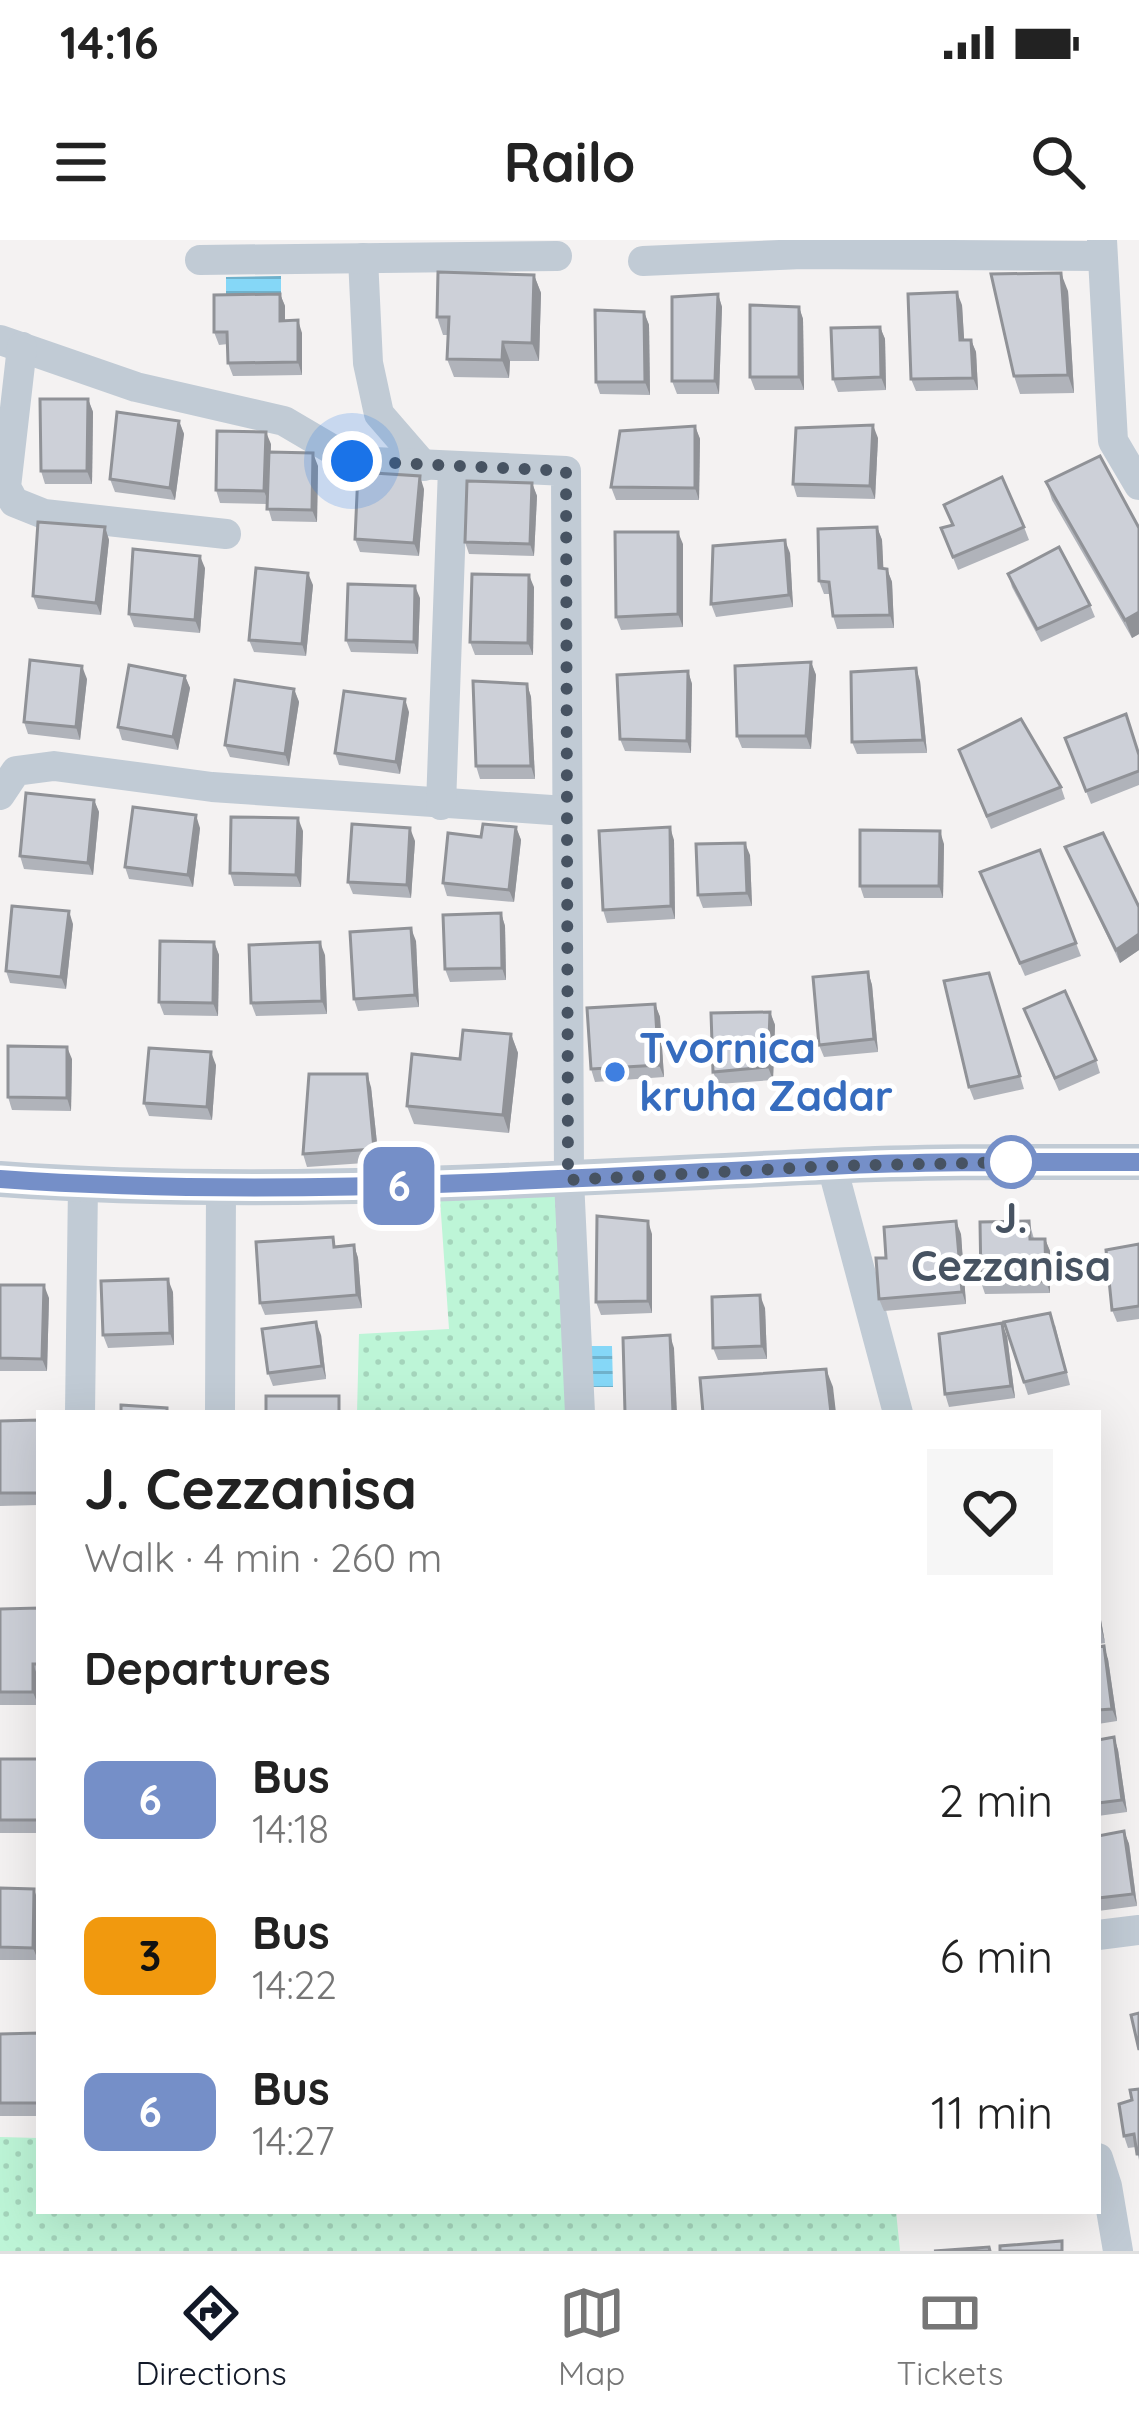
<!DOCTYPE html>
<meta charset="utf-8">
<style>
:root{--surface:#fff;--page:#f6f6f6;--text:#222;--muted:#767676;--line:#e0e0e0;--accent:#111827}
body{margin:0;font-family:Quicksand,sans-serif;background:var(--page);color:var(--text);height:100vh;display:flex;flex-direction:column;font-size:45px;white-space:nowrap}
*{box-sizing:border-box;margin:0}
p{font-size:39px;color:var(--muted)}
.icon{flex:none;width:66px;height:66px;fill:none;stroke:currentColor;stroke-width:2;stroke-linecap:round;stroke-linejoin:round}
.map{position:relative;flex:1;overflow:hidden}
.details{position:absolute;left:36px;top:1170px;width:1065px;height:804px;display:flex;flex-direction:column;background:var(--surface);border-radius:0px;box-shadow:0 12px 48px #0002}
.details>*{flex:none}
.badge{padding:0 24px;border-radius:18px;font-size:42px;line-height:78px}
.you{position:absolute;width:60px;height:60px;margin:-30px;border:9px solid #fff;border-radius:50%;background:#1a73e8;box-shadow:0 0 0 18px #1a73e833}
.map>.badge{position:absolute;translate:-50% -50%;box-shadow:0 0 0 6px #fff}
h2{padding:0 48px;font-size:45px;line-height:108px}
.round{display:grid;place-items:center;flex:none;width:126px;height:126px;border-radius:0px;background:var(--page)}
.overview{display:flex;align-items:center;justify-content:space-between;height:204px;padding:0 48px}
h1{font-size:57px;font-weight:800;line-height:90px}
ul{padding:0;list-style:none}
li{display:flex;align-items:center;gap:36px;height:156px;padding:0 48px}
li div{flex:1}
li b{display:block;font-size:45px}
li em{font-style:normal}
li .badge{min-width:132px;font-weight:700;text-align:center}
.status{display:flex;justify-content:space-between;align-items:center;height:84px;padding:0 60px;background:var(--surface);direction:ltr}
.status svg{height:33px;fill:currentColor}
header{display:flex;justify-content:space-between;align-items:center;height:156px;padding:0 48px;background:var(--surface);font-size:54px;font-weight:800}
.tabs{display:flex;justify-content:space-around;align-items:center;height:168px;border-top:3px solid var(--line);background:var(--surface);font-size:33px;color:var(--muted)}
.tabs a{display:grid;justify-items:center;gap:6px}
.tabs .active{color:var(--accent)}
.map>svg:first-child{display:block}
</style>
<div class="status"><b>14:16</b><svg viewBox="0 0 49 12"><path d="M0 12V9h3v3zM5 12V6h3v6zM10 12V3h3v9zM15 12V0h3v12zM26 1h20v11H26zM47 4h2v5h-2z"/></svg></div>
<header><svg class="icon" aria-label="menu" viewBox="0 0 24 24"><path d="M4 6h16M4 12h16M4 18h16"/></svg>Railo<svg class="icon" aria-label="search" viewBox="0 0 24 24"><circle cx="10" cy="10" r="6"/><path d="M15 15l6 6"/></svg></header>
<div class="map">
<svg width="1139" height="2011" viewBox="0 0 1139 2011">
<defs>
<pattern id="grass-dots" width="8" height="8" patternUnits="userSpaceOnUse" patternTransform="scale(3)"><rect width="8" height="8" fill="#bdf5d7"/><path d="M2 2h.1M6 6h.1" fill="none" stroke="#a4d4bb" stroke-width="1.8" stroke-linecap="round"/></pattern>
<pattern id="water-rules" width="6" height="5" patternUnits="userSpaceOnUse" patternTransform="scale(3)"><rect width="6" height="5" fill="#85d7f7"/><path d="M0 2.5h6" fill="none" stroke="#6fb1cb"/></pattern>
</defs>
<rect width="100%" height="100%" fill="#f4f2f2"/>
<g fill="url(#grass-dots)">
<polygon points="568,940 580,1173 357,1173 359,1094 449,1089 439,945"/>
<polygon points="0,1897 39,1898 39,1971 896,1971 900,2011 0,2011"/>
</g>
<g fill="url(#water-rules)">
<polygon points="281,36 281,56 226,57 226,37"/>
<polygon points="591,1106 612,1106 613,1147 592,1147"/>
</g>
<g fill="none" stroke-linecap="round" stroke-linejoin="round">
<g stroke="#c1cbd5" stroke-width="30">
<polyline points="1102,0 1113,201 1139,245"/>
<polyline points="363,18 368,123 379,174 424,226"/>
<polyline points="200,20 557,16"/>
<polyline points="643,21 802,14 1101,16"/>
<polyline points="0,100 136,147 284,181 352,221 566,231 569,940 580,1173"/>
<polyline points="22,107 6,247 14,262 44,274 226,294"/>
<polyline points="0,555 16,531 54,526 212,547 566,571"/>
<polyline points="441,565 453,228"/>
<polyline points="832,926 898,1173"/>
<polyline points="80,1173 83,945"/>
<polyline points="220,1173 221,948"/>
<polyline points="1098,1695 1139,1690"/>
<polyline points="1098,1918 1107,1946 1118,2011"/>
</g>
<path stroke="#c1cbd5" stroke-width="36" d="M0 939C276 959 553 938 829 926 932 921 1036 922 1139 922"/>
</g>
<g fill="#b0b3ba">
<polygon points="534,35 541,53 539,121 510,121 509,138 454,137 447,119 448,95 443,95 437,77"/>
<polygon points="1068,51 1074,153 1020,154 1014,136"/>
<polygon points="280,54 285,66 285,81 302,93 302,135 233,136 228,123 228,104 219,105 214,92"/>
<polygon points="718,54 722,67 719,154 677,154 672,141"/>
<polygon points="962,65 964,100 971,100 976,112 978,150 916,151 911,139"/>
<polygon points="799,67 803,79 804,150 755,150 750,137"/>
<polygon points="644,72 649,85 650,155 600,154 596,142"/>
<polygon points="880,87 885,99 886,150 838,152 833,139"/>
<polygon points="88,159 93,172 92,244 45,244 41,231"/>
<polygon points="179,181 184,194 175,260 115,252 110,239"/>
<polygon points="695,186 700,199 699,260 616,260 611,247"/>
<polygon points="878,198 875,259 797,257 793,244"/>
<polygon points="271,204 270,213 318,226 317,282 272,281 267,264 220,263 216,250"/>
<polygon points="1046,242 1139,288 1139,394 1132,398 1052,260"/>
<polygon points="532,243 537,256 534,316 469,314 465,302"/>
<polygon points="424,249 419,316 360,312 355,299"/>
<polygon points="105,287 109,300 101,375 38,369 33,356"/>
<polygon points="877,287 882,300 883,328 887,329 892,342 894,388 837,389 833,376 831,354 824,354 819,341"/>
<polygon points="1024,287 1029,300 958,330 941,288"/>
<polygon points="683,304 683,387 621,390 616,377"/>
<polygon points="790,313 793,367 716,377 711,364"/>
<polygon points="205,328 200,393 134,387 129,374"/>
<polygon points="1008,334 1090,365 1095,377 1041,402 1012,347"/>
<polygon points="313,345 306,416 254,412 249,400"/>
<polygon points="534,347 533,415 475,415 470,402"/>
<polygon points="420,358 418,414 351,412 346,400"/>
<polygon points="811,422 816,435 811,509 742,508 737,496"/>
<polygon points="688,431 692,444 691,513 625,511 620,499"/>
<polygon points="185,436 190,448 178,510 122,500 118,487"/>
<polygon points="87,439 80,500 28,494 24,482"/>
<polygon points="920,441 927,513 857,514 852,502"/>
<polygon points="527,444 531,457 535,539 480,539 476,526"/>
<polygon points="294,449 299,462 289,526 230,517 225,505"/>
<polygon points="409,472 400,534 339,525 335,513"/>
<polygon points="1065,498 1139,513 1139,545 1091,564"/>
<polygon points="959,510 1061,547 1065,559 991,589"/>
<polygon points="94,560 99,572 93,635 24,629 20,616"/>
<polygon points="516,587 521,600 514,662 447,656 443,643 481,597"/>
<polygon points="200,588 193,647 129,639 125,627"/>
<polygon points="303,591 301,647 234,646 230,633"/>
<polygon points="674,600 675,679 607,683 603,670"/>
<polygon points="415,601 411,658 353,654 348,642"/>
<polygon points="944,604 943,658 864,658 860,646"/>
<polygon points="1065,607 1139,667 1139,710 1120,723"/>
<polygon points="1040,610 1081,716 1025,736 985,645"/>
<polygon points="750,615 752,666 703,668 698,655"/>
<polygon points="501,673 505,686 506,740 450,742 445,729"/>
<polygon points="73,684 66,749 10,743 6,731"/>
<polygon points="416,701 419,767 358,771 354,759"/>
<polygon points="214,702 219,715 218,776 164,775 159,762"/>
<polygon points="325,715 327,774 256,776 251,763"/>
<polygon points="868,732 872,745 878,812 824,817 819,805"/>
<polygon points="989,733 1024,849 974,860 969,847"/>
<polygon points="655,764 660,777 664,837 595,842 591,829"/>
<polygon points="770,772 775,785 773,840 718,844 713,832"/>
<polygon points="1029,782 1096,820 1100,833 1059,851"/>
<polygon points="511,794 518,813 509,893 414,884 407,866 460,819"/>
<polygon points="72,819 71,871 12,870 8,857"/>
<polygon points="216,825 212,880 149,876 144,863"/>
<polygon points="371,847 379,922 307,927 303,914"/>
<polygon points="1029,981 1034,999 1045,999 1050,1011 1050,1053 985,1054 981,1042"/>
<polygon points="652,994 652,1073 601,1075 596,1062"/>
<polygon points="961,994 966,1064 884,1071 879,1059 886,1018"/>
<polygon points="1139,1004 1139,1079 1117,1082 1112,1070"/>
<polygon points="354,1005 358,1018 362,1068 265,1075 260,1063 337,1007"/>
<polygon points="0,1045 49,1058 47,1131 0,1131"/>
<polygon points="173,1052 174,1105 108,1108 103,1095"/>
<polygon points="765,1068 767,1119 718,1120 713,1108"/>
<polygon points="1004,1082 1055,1085 1070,1145 1028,1155"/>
<polygon points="321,1095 326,1139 273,1146 268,1133"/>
<polygon points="1007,1096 1015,1158 949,1167 945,1154"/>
<polygon points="39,1180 39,1265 0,1266 0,1181"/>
<polygon points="1098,1363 1105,1403 1098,1404"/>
<polygon points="39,1368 38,1465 0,1465 0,1369"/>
<polygon points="1098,1407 1108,1419 1117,1481 1098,1484"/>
<polygon points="1114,1497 1118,1510 1127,1572 1098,1576 1098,1500"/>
<rect x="0" y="1519" width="39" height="74"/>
<polygon points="1124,1591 1129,1604 1137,1666 1098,1671 1098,1596"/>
<polygon points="0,1648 38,1661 38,1720 0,1720"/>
<polygon points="39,1793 39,1876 0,1876 0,1794"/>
<polygon points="1139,1849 1139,1920 1136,1907 1128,1908 1124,1896 1132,1860"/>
</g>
<g fill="#909297">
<polygon points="1061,33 1068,51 1074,153 1068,135"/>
<polygon points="534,35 541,53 539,121 532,103"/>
<polygon points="957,52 962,65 965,113 960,100"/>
<polygon points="280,54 285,66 285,93 280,81"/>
<polygon points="718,54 722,67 719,154 715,141"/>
<polygon points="799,67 803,79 804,150 799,137"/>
<polygon points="644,72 649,85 650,155 645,142"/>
<polygon points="298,80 302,93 302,135 298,122"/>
<polygon points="880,87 885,99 886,150 881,137"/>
<polygon points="971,100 976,112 978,150 973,138"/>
<polygon points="503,102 510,121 509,138 502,120"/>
<polygon points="88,159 93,172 92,244 87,231"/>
<polygon points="179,181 184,194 175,260 170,248"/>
<polygon points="873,185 878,198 875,259 870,246"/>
<polygon points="695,186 700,199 699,260 695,248"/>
<polygon points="266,192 271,204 269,264 264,251"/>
<polygon points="313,213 318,226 317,282 312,270"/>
<polygon points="420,236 424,249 419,316 414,303"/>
<polygon points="532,243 537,256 534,316 530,304"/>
<polygon points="105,287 109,300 101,375 96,363"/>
<polygon points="877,287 882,300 884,340 879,328"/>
<polygon points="678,292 683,304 683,387 678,374"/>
<polygon points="785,300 790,313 793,367 789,355"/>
<polygon points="200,316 205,328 200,393 195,380"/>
<polygon points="887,329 892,342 894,388 890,375"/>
<polygon points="308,333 313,345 306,416 302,404"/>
<polygon points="529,335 534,347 533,415 528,403"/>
<polygon points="415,346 420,358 418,414 414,402"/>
<polygon points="1139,372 1139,394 1132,398 1125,380"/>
<polygon points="811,422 816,435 811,509 806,496"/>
<polygon points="82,426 87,439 80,500 76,487"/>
<polygon points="916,428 920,441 927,513 923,500"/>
<polygon points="688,431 692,444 691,513 687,501"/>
<polygon points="185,436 190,448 178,510 173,497"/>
<polygon points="527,444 531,457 535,539 531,526"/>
<polygon points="294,449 299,462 289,526 285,514"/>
<polygon points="405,459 409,472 400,534 396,522"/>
<polygon points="94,560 99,572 93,635 88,623"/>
<polygon points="196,575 200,588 193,647 188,635"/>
<polygon points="298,578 303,591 301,647 296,635"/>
<polygon points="516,587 521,600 514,662 509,650"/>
<polygon points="670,587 674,600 675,679 671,666"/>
<polygon points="410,588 415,601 411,658 407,645"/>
<polygon points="940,591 944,604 943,658 939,646"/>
<polygon points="745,603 750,615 752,666 747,653"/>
<polygon points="69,671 73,684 66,749 61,737"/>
<polygon points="501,673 505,686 506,740 502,728"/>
<polygon points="411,688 416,701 419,767 415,755"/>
<polygon points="1139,694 1139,710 1120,723 1116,710"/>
<polygon points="214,702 219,715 218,776 213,763"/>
<polygon points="320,702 325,715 327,774 322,761"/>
<polygon points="868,732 872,745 878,812 874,799"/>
<polygon points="655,764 660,777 664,837 659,825"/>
<polygon points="770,772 775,785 773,840 768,827"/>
<polygon points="511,794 518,813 509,893 503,875"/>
<polygon points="67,807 72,819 71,871 67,858"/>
<polygon points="211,812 216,825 212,880 207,867"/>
<polygon points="367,834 371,847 379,922 374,909"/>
<polygon points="648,981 652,994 652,1073 648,1061"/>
<polygon points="956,981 961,994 966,1064 962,1052"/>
<polygon points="1045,999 1050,1011 1050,1053 1046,1041"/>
<polygon points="354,1005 358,1018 362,1068 357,1055"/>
<polygon points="168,1039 173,1052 174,1105 170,1093"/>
<polygon points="44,1045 49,1058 47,1131 42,1119"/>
<polygon points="760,1055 765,1068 767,1119 762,1106"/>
<polygon points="316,1082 321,1095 326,1139 322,1126"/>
<polygon points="1002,1083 1007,1096 1015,1158 1011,1146"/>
<polygon points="670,1095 674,1108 677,1173 673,1173"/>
<polygon points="826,1129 833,1147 836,1173 831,1173"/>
<polygon points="1098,1363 1105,1403 1098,1376"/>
<polygon points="1104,1406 1108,1419 1117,1481 1112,1469"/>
<polygon points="33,1424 38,1437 38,1465 33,1452"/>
<polygon points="1114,1497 1118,1510 1127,1572 1122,1560"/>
<polygon points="1124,1591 1129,1604 1137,1666 1133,1654"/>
<polygon points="34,1649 38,1661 38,1720 33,1708"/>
</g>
<g fill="#cdd0d8" stroke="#909297" stroke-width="3">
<polygon points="438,32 534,35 532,103 503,102 502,120 447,119 449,77 437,77"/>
<polygon points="1061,33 1068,135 1014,136 991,34"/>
<polygon points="957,52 960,100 971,100 973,138 911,139 908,54"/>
<polygon points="280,54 280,81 298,80 298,122 228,123 227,92 214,92 214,55"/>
<polygon points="718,54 715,141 672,141 672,57"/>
<polygon points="750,65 799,67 799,137 750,137"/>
<polygon points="595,70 644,72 645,142 596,142"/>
<polygon points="880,87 881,137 833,139 831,88"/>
<polygon points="40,159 88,159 87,231 41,231"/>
<polygon points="117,172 179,181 170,248 110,239"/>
<polygon points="873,185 870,246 793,244 796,188"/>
<polygon points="695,186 695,248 611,247 620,191"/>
<polygon points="217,191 266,192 264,251 216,250"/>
<polygon points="269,212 313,213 312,270 267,269"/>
<polygon points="1100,216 1139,288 1139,372 1125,380 1046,242"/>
<polygon points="358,232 420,236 414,303 355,299"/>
<polygon points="1002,237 1024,287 953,317 941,288 953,285 944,265"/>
<polygon points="467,241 532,243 530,304 465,302"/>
<polygon points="38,282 105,287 96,363 33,356"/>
<polygon points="877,287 879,328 887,329 890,375 833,376 829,342 819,341 818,289"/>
<polygon points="615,292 678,292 678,374 616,377"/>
<polygon points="785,300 789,355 711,364 713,306"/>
<polygon points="1059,307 1090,365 1037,389 1008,334"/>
<polygon points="133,309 200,316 195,380 129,374"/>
<polygon points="256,328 308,333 302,404 249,400"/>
<polygon points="472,334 529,335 528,403 470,402"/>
<polygon points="348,344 415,346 414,402 346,400"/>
<polygon points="30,420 82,426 76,487 24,482"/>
<polygon points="811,422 806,496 737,496 735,426"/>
<polygon points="129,425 185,436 173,497 118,487"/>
<polygon points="916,428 923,500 852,502 851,432"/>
<polygon points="688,431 687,501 620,499 617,435"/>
<polygon points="235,440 294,449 285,514 225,505"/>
<polygon points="473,441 527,444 531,526 476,526"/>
<polygon points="344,451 405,459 396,522 335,513"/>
<polygon points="1126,474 1139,515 1139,531 1086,551 1065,498"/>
<polygon points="1021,479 1061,547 987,576 959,510"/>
<polygon points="26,553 94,560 88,623 20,616"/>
<polygon points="133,567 196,575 188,635 125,627"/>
<polygon points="231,577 298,578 296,635 230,633"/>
<polygon points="352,584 410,588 407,645 348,642"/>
<polygon points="483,584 516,587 509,650 443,643 448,593 481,597"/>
<polygon points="670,587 671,666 603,670 599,591"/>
<polygon points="860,590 940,591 939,646 860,646"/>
<polygon points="1103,593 1139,667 1139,694 1116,710 1065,607"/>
<polygon points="745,603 747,653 698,655 696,604"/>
<polygon points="1040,610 1076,703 1020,723 980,632"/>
<polygon points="12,666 69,671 61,737 6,731"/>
<polygon points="501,673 502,728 445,729 443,675"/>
<polygon points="411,688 415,755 354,759 350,692"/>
<polygon points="160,701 214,702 213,763 159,762"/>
<polygon points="320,702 322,761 251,763 249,705"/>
<polygon points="868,732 874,799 819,805 813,737"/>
<polygon points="989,733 1020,836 969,847 944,741"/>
<polygon points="1065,751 1096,820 1055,838 1024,769"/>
<polygon points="655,764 659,825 591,829 587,768"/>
<polygon points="770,772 768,827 713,832 711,773"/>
<polygon points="463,790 511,794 503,875 407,866 412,814 460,819"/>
<polygon points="8,806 67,807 67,858 8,857"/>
<polygon points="149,808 211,812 207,867 144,863"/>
<polygon points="309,834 367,834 374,909 303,914"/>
<polygon points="597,976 648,981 648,1061 596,1062"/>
<polygon points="956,981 962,1052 879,1059 876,1018 886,1018 884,987"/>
<polygon points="1029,981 1030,999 1045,999 1046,1041 981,1042 980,982"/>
<polygon points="333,997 334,1007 354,1005 357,1055 260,1063 256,1002"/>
<polygon points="1139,1004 1139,1066 1112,1070 1106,1010"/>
<polygon points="168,1039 170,1093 103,1095 101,1041"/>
<polygon points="0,1045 44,1045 42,1119 0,1118"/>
<polygon points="760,1055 762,1106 713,1108 712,1057"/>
<polygon points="1050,1073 1066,1132 1024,1142 1004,1082"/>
<polygon points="316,1082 322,1126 268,1133 262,1089"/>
<polygon points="1002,1083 1011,1146 945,1154 939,1094"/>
<polygon points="670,1095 673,1173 625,1173 623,1098"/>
<polygon points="826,1129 831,1173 703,1173 700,1138"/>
<rect x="266" y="1156" width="73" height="17"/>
<polygon points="121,1165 167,1168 167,1173 121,1173"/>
<polygon points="39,1180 39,1253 0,1253 0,1181"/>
<polygon points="39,1368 39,1424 33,1424 33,1452 0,1452 0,1369"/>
<polygon points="1104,1406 1112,1469 1098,1470 1098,1407"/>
<polygon points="1114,1497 1122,1560 1098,1563 1098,1500"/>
<rect x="0" y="1519" width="39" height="61"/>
<polygon points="1124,1591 1133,1654 1098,1658 1098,1596"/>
<polygon points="0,1648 34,1649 33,1708 0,1707"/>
<polygon points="1139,1773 1139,1810 1131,1775"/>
<polygon points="39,1793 39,1863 0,1863 0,1794"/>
<polygon points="1139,1849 1139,1914 1137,1914 1134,1894 1124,1896 1119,1864 1132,1860 1130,1850"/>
<polygon points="1062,2001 1062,2011 1000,2011 1000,2006"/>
<polygon points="989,2007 990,2011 934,2011"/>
</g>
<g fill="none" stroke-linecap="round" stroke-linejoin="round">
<g stroke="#fff" stroke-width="27">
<path id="line" d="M0 939C276 959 553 939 829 926 932 921 1036 922 1139 922"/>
</g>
<use href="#line" stroke="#758fc8" stroke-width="18"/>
<polyline stroke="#475362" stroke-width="12" stroke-dasharray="0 21.6" points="352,221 566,231 568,940 832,926 1017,922 1011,922"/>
</g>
<circle fill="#3f7fe0" stroke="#fff" stroke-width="4.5" cx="615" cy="832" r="12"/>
<circle fill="#fff" stroke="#758fc8" stroke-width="6" cx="1011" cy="922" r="24"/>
<g text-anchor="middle" stroke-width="10" stroke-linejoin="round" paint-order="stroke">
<g font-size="42" font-weight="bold" fill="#366cbe" stroke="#fff" text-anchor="start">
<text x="639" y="823">Tvornica<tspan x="639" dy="48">kruha Zadar</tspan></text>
</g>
<g font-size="42" font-weight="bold" fill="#475362" stroke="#fff">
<text x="1011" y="993">J.<tspan x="1011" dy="48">Cezzanisa</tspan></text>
</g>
</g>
</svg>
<div class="you" style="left:352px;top:221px"></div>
<b class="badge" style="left:399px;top:946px;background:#758fc8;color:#fff">6</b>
<section class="details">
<div class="overview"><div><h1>J. Cezzanisa</h1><p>Walk · 4 min · 260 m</p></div><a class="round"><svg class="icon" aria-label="heart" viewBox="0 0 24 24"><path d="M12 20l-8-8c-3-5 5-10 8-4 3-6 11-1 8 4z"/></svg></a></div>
<h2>Departures</h2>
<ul>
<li><span class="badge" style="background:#758fc8;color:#fff">6</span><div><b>Bus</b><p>14:18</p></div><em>2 min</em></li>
<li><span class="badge" style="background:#f1990e;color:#111">3</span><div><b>Bus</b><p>14:22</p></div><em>6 min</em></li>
<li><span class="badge" style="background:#758fc8;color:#fff">6</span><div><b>Bus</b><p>14:27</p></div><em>11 min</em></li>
</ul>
</section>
</div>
<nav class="tabs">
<a class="active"><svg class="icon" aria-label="directions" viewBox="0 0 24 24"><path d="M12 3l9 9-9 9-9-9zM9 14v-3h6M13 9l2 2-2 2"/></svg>Directions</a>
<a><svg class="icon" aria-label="map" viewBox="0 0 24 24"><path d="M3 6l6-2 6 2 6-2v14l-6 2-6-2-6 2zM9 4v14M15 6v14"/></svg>Map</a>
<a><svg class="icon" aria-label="tickets" viewBox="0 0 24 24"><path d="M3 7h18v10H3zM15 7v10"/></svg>Tickets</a>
</nav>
